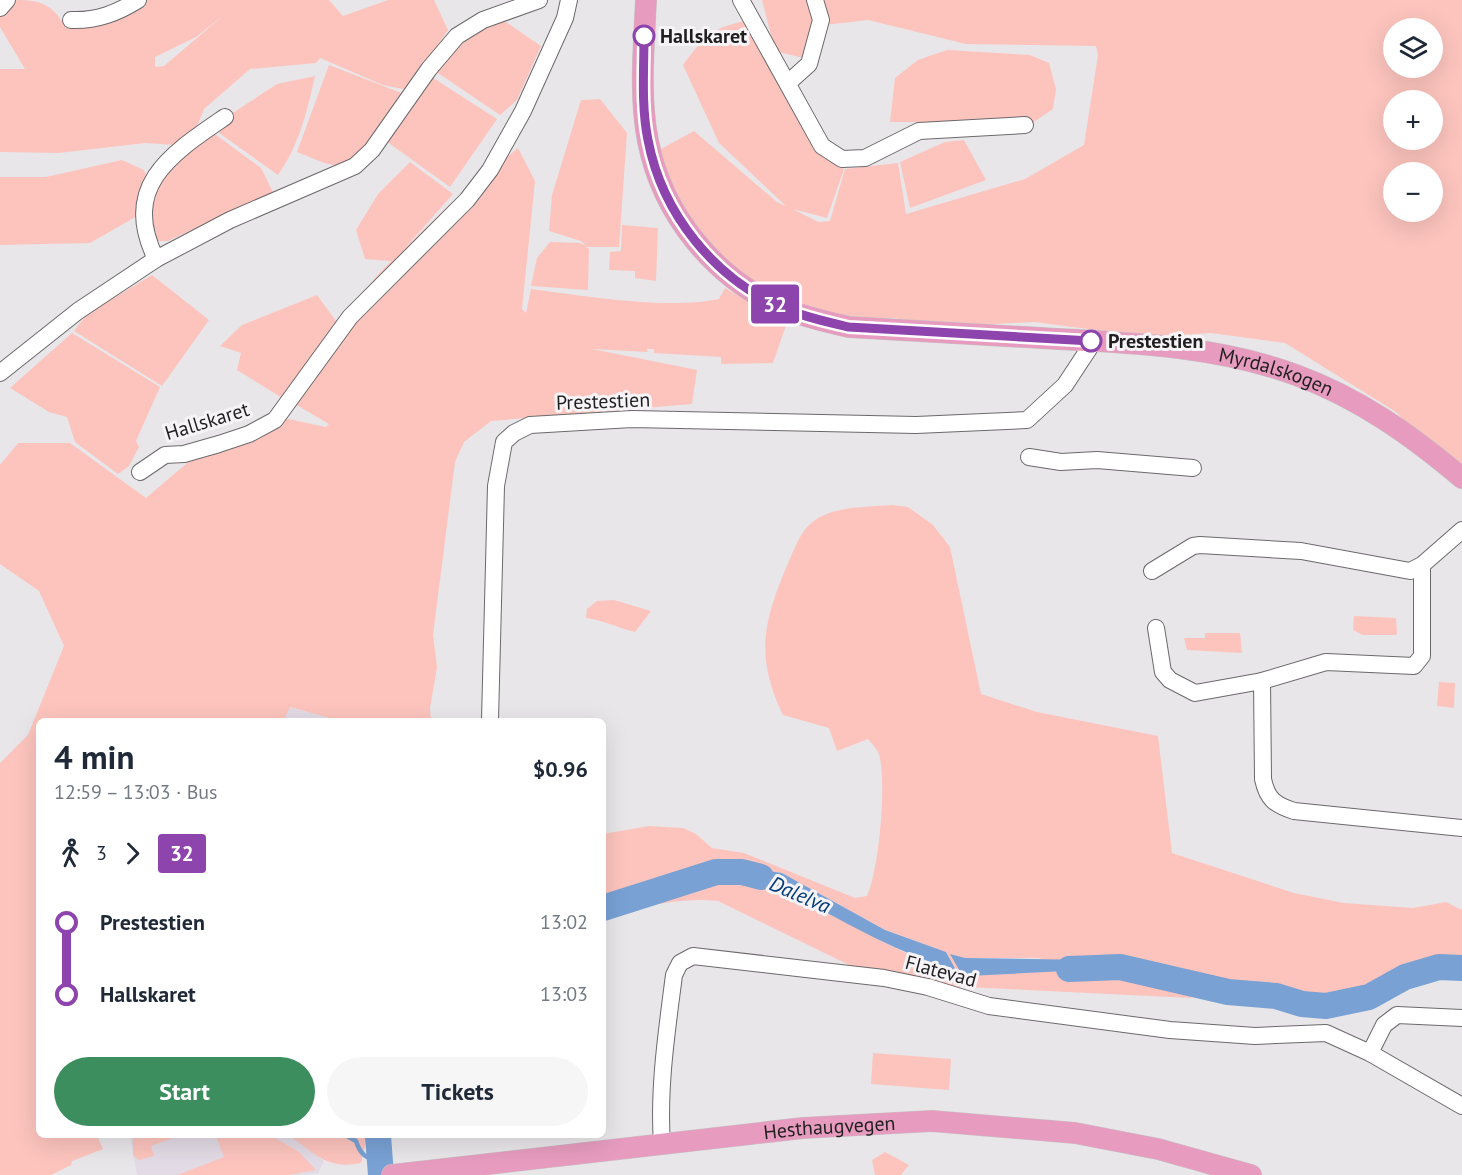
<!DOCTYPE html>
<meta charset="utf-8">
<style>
:root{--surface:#fff;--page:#f6f6f7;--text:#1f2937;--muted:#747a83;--accent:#3c8e5f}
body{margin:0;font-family:"PT Sans",sans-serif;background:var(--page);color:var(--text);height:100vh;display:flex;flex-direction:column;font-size:22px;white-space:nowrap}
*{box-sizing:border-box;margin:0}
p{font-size:20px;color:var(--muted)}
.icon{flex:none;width:33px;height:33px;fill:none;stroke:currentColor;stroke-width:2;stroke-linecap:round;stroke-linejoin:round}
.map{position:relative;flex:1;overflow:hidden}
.side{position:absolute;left:36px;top:718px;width:570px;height:420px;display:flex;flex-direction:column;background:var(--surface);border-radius:9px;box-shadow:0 6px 24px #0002}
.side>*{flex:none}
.badge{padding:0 12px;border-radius:4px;font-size:21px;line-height:39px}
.controls{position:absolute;left:1383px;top:18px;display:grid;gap:12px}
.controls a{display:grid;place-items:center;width:60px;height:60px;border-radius:50%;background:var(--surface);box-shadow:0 6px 24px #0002;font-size:30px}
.map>.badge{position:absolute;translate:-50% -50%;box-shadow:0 0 0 3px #fff}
.legs{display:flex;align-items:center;gap:9px;height:66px;padding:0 18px;font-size:20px}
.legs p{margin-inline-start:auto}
.head{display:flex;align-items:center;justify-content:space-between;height:102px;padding:0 18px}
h1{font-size:33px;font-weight:700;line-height:45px}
.action{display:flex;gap:12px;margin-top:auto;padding:12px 18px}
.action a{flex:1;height:69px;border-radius:36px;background:var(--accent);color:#fff;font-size:24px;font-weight:700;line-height:69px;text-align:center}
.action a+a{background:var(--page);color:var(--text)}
ul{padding:0 18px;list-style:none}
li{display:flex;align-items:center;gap:21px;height:72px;font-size:22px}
li i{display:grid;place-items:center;width:9px;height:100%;margin:0 8px;background:currentColor}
li i::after{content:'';width:15px;height:15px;margin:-8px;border:4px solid;border-radius:50%;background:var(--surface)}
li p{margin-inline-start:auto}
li:first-child i{background:linear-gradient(#0000 50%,currentColor 0)}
li:last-child i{background:linear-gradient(currentColor 50%,#0000 0)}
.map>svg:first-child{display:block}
</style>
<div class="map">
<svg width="1462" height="1175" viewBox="0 0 1462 1175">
<rect width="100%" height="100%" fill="#e9e6ea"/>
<g fill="#e2dae4">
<polygon points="289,707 340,721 283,722"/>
<polygon points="130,1136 292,1136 324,1161 318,1173 302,1175 137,1175"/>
</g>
<g fill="#fcc4bd" fill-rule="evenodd">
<path d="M17 0C42 0 54 6 66 28L68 22 126 12 147 0H329L343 16 388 0H434L448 30 407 90 383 85 320 58 316 63 250 69 204 109 189 146 209 134 216 135 261 168 273 192 168 241H157L150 220 156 181 189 146 145 143 59 153 0 152V69H25L0 27V16ZM225 14 164 66 155 67V57L196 37Z"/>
<polygon points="762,0 809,0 816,29 807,59 775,51"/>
<path d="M818 0H1462V483L1396 412 1285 343 1211 333 1150 337 1034 322 938 327 895 318 823 319 703 255 650 155 694 131 777 202 786 206 719 143 683 65C705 36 710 28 746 21L820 151 844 169 827 218 793 209 818 222 830 221 845 169 898 163 906 214 1025 179 1084 145 1098 55 1096 46 966 44 868 20 825 25ZM1394 28H1432V68H1394ZM1394 100H1432V140H1394ZM1394 172H1432V212H1394Z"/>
<polygon points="503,20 541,46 517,100 500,115 435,71 477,27"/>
<polygon points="947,50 1030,55 1049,63 1056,89 1053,109 1032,123 890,122 895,78 918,60"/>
<path d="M329 65 404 94C390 113 359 167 333 165 321 163 308 156 297 152Z"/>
<path d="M315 76C307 112 299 145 278 175L219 133 231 114 277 84Z"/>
<polygon points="430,76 497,119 450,187 386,141"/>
<polygon points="600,99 627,133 619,247 586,247 589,249 588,290 531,286 537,258 550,242 580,243 586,246 581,241 549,231 552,195 581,100"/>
<polygon points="964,140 986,180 910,208 900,162 945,142"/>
<path d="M518 148 535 181 522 309 526 313 531 289C584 296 668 310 719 299L725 288 786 325 773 363 721 364V357L654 353V349H647L648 352 592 349 697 370 692 404 491 421 464 442 455 462 433 635 437 667 430 708 431 721H340L290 707 283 721 39 722V1136H97L103 1149 72 1161 71 1165 51 1175H0V763L28 735 64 646 39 591 0 564V465L18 443H70L146 498 193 458 274 416 326 427 329 424 293 403C323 355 351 301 391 261L365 259 356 230 378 194 410 162 453 194 404 249 450 204Z"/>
<polygon points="122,160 144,170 149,182 139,215 90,243 0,245 0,177 46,177"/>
<polygon points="622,225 658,228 656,281 635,278 635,271 609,270 610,252 621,251"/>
<polygon points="152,275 209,320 162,386 74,331 87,314"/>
<polygon points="317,295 336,321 282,398 237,370 241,353 220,346 242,325"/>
<polygon points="72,333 160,387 136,441 139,447 129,466 118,474 75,442 67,417 49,412 10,388"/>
<path d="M892 505 908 507 933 525 950 547 981 694 1037 712 1158 736 1172 853 1294 893 1344 903 1413 908 1446 902 1462 910V958L1436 955 1324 1002 1200 979 1191 998 964 987 892 986 718 901C679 897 640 907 603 918V834L649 826 683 828 696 834 712 848 744 853 855 898 867 896C879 870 887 783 879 754 877 749 872 744 868 739L837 751 829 728 783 715C754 655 764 620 789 561 797 543 802 527 820 517 841 506 869 507 892 505ZM730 865 782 873 885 930 946 952 956 972C880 951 803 885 726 878ZM951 955 965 958H1043L962 974Z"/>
<path d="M614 600 651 611 635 632C618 628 603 620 586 618L587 609 597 601Z"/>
<polygon points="1354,616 1396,618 1397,635 1363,635 1353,630"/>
<polygon points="1205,633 1240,633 1242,653 1187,650 1184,638 1205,638"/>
<polygon points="1439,682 1455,683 1454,708 1437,706"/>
<polygon points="873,1053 951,1059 949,1090 871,1084"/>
<polygon points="133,1136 178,1136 151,1146 154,1156 139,1160 133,1155"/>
<polygon points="216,1136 272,1136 299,1152 316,1170 288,1175 177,1175 224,1157"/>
<path d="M290 1136H367V1137L361 1163C328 1170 315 1154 290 1136Z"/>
<polygon points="885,1152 909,1165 901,1175 875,1175 872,1160"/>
</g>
<g fill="#79a1d4">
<path d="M730 865 782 873 885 930 946 952 957 972C929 962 902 951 875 938 828 915 779 882 725 878Z"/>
<polygon points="950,954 965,958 1090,960 1103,969 969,976 962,975"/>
</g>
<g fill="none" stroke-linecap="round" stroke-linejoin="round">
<path stroke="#79a1d4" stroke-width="4.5" d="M347 1136 356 1141C360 1154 366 1159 380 1161"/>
<g stroke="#79a1d4" stroke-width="26">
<polyline points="603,908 716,872 742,872 761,877"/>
<polyline points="1069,969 1120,967 1228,992 1276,996 1302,1004 1326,1006 1369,997 1405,977 1439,967 1462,968"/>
<polyline points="378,1136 381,1175"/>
</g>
<g stroke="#6c696c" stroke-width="18">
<g id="minor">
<polyline points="741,0 822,146 842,159 865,158 919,131 1025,125"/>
<polyline points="0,8 7,0"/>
<path d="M71 20C97 21 117 13 138 0"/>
<polyline points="789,82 809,64 821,20 815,0"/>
<path d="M156 259C120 186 171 154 225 117"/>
<polyline points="0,373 78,311 156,259 230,220 355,166 372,150 429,69 457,36 483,20 539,0"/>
<polyline points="1029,457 1061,462 1097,460 1193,468"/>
<polyline points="140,472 165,455 184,454 219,444 249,434 275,420 350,317 467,200 490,170 523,111 565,18 569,0"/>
<polyline points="1152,571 1193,546 1200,545 1301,551 1410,571 1422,565 1462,530"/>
<path d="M1156 628 1163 672 1170 680 1195 693 1262 681 1263 779C1267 799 1275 805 1294 811L1462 828"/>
<polyline points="1262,681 1326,662 1414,666 1422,656 1422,565"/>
<polyline points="490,720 496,486 504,442 514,433 530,425 632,419 916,425 1027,420 1065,385 1094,341"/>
<polyline points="1370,1053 1384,1025 1397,1015 1462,1018"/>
<path d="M662 1144C658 1088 667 1030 674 975L680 963 693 956 884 978 928 987 989 1006 1170 1030 1255 1036 1326 1033 1370 1053 1462 1106"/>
</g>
</g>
<g stroke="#c5c5c5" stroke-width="22">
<g id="major">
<path id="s1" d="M646 0C644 46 639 96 648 141 662 214 715 279 783 308 804 317 827 322 849 327 919 331 989 335 1058 339 1139 343 1220 347 1296 375 1359 398 1411 435 1462 478"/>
<path id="s2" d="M392 1175 803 1128 932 1121 1075 1133 1158 1149 1251 1175"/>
</g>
</g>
<use href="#minor" stroke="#fff" stroke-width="16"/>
<use href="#major" stroke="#e79cbf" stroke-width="21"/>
</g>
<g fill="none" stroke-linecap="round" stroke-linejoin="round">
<g stroke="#fff" stroke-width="14">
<path id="line-1" d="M644 36C644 70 641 106 648 140 662 214 715 279 783 308 804 317 827 322 849 327L1091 341"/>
</g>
<use href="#line-1" stroke="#8e44ad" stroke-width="9"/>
</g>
<g fill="#fff" stroke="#8e44ad" stroke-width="3">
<circle cx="644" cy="36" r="10"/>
<circle cx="1091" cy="341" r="10"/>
</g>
<g text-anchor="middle" stroke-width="6" stroke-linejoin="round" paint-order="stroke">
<g font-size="20" font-weight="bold" fill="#201f20" stroke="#f7f4f7" text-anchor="start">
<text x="660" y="43">Hallskaret</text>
<text x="1108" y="348">Prestestien</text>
</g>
<g font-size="20" fill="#201f20" stroke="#f7f4f7">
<text dy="7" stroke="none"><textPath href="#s1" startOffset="864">Myrdalskogen</textPath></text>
<text transform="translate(603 401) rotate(-2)" y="7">Prestestien</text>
<text transform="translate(207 421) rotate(-17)" y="7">Hallskaret</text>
<text transform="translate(941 971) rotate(15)" y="7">Flatevad</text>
<text dy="7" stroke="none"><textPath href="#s2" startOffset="440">Hesthaugvegen</textPath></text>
</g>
<g font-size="21" font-style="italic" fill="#023c79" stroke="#f7f4f7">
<text transform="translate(800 895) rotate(23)" y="7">Dalelva</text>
</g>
</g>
</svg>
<div class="controls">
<a><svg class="icon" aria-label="layers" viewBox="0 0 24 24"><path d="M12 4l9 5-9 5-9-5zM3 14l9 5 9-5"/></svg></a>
<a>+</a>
<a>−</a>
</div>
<b class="badge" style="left:775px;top:304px;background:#8e44ad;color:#fff">32</b>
<section class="side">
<div class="head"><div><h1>4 min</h1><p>12:59 – 13:03 · Bus</p></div><b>$0.96</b></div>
<div class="legs"><svg class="icon" aria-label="walk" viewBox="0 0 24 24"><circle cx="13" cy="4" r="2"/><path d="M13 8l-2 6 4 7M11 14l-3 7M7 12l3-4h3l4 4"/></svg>3<svg class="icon" aria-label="forward" viewBox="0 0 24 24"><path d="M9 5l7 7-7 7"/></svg><b class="badge" style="background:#8e44ad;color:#fff">32</b></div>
<ul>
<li><i style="color:#8e44ad"></i><b>Prestestien</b><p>13:02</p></li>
<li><i style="color:#8e44ad"></i><b>Hallskaret</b><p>13:03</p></li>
</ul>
<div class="action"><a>Start</a><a>Tickets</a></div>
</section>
</div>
